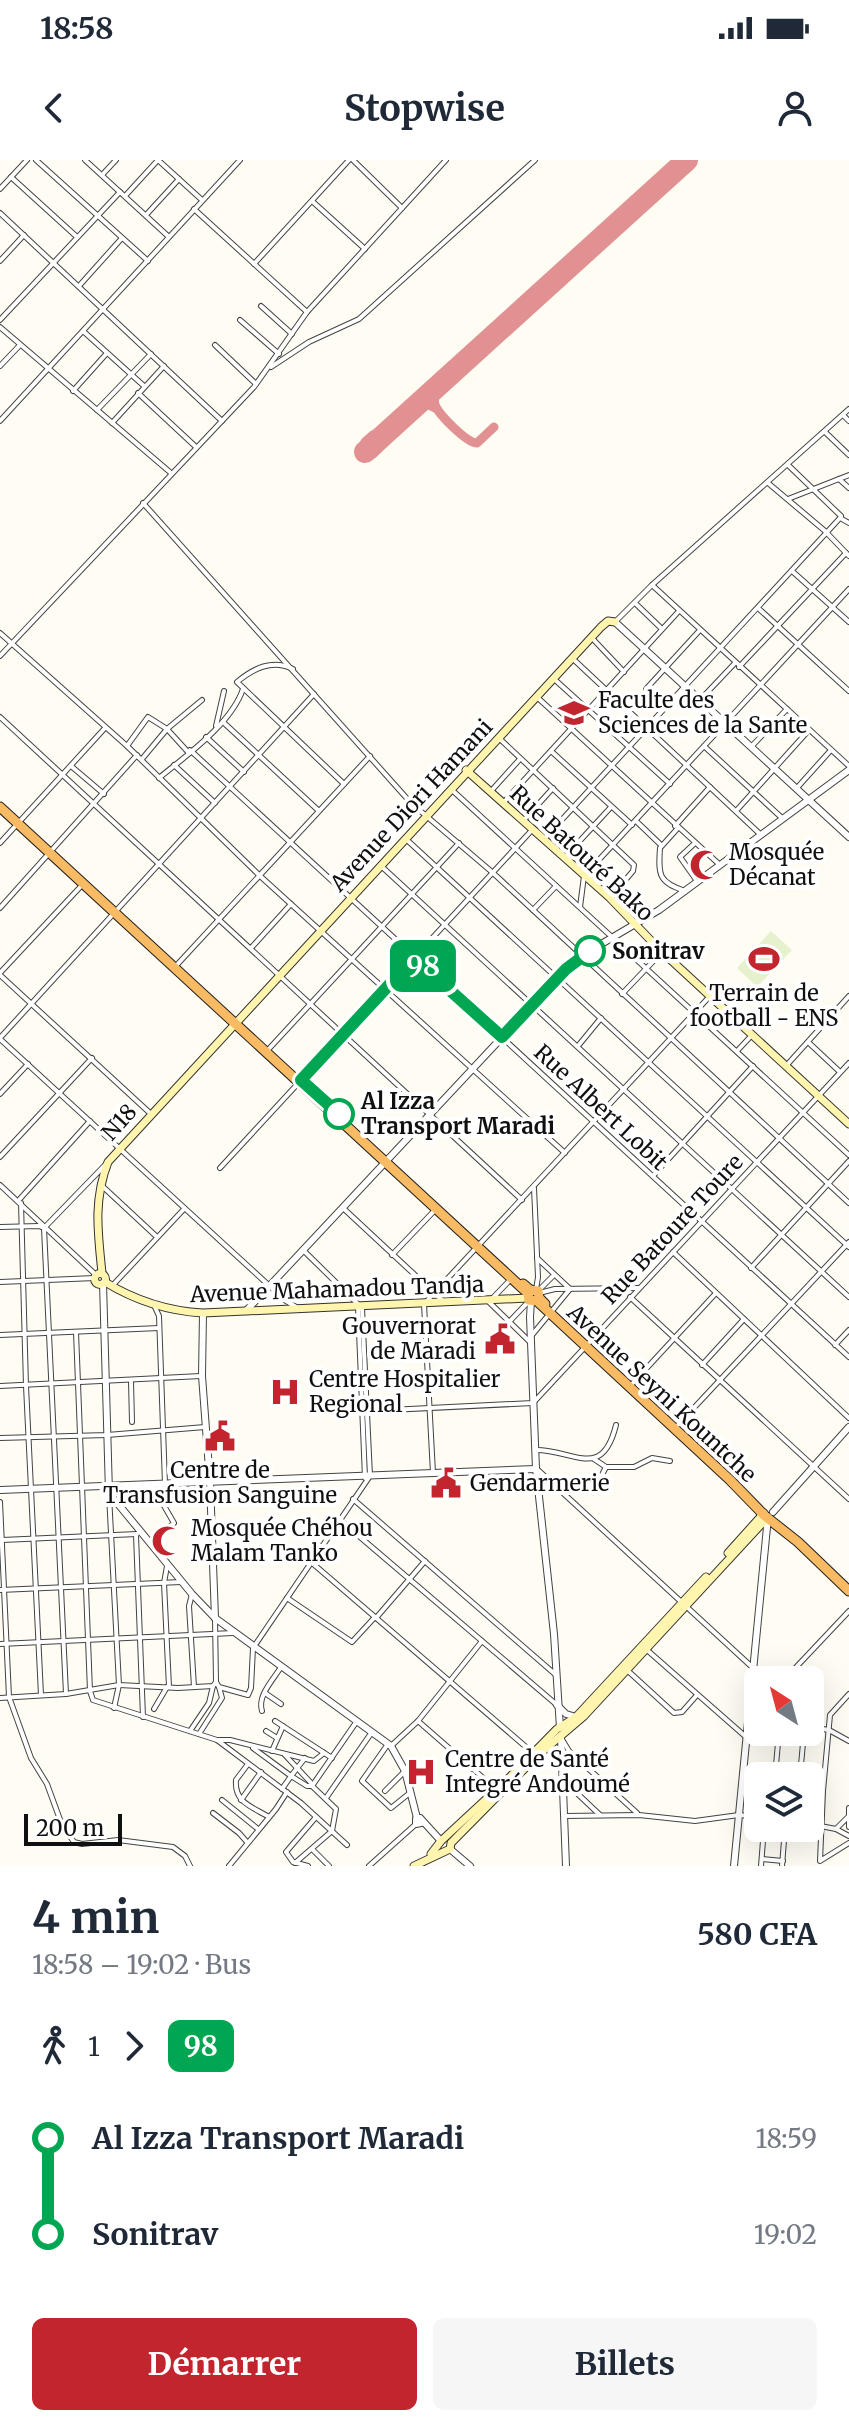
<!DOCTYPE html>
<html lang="fr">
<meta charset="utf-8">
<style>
:root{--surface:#fff;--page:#f6f6f7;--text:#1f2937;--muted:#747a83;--accent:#c3252f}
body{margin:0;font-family:Merriweather,serif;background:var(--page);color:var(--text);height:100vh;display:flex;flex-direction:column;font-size:30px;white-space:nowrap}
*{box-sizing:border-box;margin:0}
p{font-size:26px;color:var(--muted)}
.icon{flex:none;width:44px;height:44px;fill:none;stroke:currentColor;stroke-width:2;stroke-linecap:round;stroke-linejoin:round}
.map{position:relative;height:1706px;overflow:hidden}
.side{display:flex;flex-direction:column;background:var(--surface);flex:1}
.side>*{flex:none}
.badge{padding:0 16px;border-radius:12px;font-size:28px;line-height:52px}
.needle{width:52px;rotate:324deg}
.buttons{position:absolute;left:744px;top:1506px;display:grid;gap:16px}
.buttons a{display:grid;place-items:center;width:80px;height:80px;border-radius:12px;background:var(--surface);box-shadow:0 8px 32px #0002;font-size:40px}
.scale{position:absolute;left:24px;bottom:20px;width:98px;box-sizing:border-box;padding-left:8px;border:4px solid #101010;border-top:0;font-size:22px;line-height:28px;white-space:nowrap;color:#101010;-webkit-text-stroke:6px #fff;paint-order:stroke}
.map>.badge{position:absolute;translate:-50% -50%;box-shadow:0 0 0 4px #fff}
.legs{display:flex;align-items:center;gap:12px;height:88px;padding:0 32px;font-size:26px}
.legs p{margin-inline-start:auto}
.headline{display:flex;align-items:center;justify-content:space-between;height:136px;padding:0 32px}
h1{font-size:44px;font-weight:700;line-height:60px}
.button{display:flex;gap:16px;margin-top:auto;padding:16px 32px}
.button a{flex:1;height:92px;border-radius:12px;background:var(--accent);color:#fff;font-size:32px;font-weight:700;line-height:92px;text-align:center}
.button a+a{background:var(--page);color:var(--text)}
ul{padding:0 32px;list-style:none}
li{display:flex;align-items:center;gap:28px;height:96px;font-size:30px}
li i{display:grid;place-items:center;width:12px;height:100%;margin:0 10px;background:currentColor}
li i::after{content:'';width:20px;height:20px;margin:-10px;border:6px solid;border-radius:50%;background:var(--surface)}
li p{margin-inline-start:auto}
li:first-child i{background:linear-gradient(#0000 50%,currentColor 0)}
li:last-child i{background:linear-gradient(currentColor 50%,#0000 0)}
.status{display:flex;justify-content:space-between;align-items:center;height:56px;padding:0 40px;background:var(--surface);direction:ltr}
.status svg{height:22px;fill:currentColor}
header{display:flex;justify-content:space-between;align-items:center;height:104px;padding:0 32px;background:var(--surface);font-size:36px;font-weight:700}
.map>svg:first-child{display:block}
</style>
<div class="status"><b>18:58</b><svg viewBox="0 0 49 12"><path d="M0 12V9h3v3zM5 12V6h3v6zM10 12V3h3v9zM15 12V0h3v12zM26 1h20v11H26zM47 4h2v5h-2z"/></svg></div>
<header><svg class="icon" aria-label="back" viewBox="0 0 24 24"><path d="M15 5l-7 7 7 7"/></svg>Stopwise<svg class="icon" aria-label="person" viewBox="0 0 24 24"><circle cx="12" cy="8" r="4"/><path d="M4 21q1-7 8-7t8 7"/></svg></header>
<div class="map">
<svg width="849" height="1706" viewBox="0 0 849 1706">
<rect width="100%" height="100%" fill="#fffdf3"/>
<polygon fill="#e6f2ce" points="771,771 792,790 757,827 737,808"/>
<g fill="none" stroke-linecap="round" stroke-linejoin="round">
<g stroke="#e19191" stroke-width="9">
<path d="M438 226C435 232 433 238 435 245 439 255 467 283 477 283L494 267"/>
<polyline points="415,247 429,245 437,249"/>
<polygon points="394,266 384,283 373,294 365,292 365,282 373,275"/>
</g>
<polyline stroke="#e19191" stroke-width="22" points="365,292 687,0"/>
<g stroke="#434343" stroke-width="6">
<g id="minor">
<polyline points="36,0 148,101"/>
<polyline points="85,0 169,77"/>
<polyline points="158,0 202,40"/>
<polyline points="353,0 402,48"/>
<polyline points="102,15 116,0"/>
<polyline points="11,17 77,77"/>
<polyline points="0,29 27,0"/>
<polyline points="125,36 158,0"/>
<polyline points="312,41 365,89"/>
<polyline points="194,49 307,152"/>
<polyline points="0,53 222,261"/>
<polyline points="146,55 179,19"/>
<polyline points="0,101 24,75"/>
<polyline points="254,104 349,0"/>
<polyline points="79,126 122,78"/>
<polyline points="261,146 292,174"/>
<polyline points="0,160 120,32"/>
<polyline points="240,160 279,194"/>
<polyline points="0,167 171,313"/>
<polyline points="83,171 144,226"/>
<polyline points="215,185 256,224"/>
<polyline points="0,206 20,185"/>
<polyline points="271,207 309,182 359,159 535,0"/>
<polyline points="73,231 107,193"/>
<polyline points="138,233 196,287"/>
<polyline points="97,250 151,194"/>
<polyline points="843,255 849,261"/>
<polyline points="0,261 240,0"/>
<polyline points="112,263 164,206"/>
<polyline points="825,272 849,295"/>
<polyline points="788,305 841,356"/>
<polyline points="839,319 849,328"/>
<polyline points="768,323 825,371 849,396"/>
<polyline points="788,339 849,315"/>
<polyline points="143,343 411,643 492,712 849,1043"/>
<polyline points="792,411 849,462"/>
<polyline points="652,425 849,606"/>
<polyline points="635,443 662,469"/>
<polyline points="758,448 849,531"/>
<polyline points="615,462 652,425 849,249"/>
<polyline points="0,473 127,586 259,715 565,993"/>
<polyline points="591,477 624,512"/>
<polyline points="0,496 254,227 307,152 446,0"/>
<polyline points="572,498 760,674"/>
<polyline points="739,507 846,393"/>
<path d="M293 509C272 499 254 508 237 522L344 624"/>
<polyline points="553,518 670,624"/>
<polyline points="538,538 720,705"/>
<polyline points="700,540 735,503"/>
<polyline points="664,549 646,529 700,470"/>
<polyline points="0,557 522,1040"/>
<polyline points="223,562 319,651"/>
<polyline points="216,566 224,531"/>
<polyline points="206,577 244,612"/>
<polyline points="500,579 634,705 633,711 610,738"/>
<polyline points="127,586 148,557 167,569 142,599"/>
<polyline points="705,587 782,658"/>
<polyline points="751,587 787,549"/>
<polyline points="190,590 849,1197"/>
<polyline points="551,591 632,665"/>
<polyline points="188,592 167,569 202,540"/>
<polyline points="174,605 215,643"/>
<polyline points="71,606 104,634"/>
<path d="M159 618C187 595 231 564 243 529"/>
<polyline points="796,629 831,590"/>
<polyline points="452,630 849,995"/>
<polyline points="492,630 520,599"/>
<polyline points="504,642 679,451"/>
<polyline points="736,651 809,570"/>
<polyline points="524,660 553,628"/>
<polyline points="636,661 661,685"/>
<polyline points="675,666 710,627"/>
<path d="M678 668 660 688C658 716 659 722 685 731"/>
<polyline points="545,678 840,358 849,363"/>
<polyline points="407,680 849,1087"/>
<polyline points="0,683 105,568"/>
<polyline points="695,683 680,697 697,721"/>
<polyline points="565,697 611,647"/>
<polyline points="380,705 849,1137"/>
<polyline points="580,747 584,716 849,429"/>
<polyline points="0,748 137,595"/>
<polyline points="533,750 556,726"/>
<polyline points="251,788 291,744"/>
<polyline points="174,808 370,596"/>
<polyline points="0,813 83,724"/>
<polyline points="0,815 151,954"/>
<polyline points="622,834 662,792"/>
<polyline points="0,878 314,534"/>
<polyline points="0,879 286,1141 298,1148"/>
<polyline points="808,882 840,912"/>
<polyline points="578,886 601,858"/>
<polyline points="737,891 752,875"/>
<polyline points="266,892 459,683"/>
<polyline points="786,906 849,836"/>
<polyline points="0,934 28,904"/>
<polyline points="0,997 92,898"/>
<polyline points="220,1008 532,670"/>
<polyline points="653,1016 753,906"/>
<polyline points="100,1024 157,1077"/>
<polyline points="0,1025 96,1115"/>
<polyline points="534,1028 538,1117 536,1130"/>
<polyline points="18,1041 90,961"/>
<polyline points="21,1043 26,1226 41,1535"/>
<polyline points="343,1048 444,1142"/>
<polyline points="0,1067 39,1066 44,1068"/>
<polyline points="45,1067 106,1004"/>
<polyline points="44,1068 66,1534"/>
<polyline points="673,1092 849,1258"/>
<polyline points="392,1095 435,1050"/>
<polyline points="751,1108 849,1001"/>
<polyline points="510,1120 489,1142 530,1182"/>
<polyline points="0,1122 95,1118"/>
<polyline points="112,1126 184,1049"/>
<polyline points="540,1129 553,1116"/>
<polyline points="539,1133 555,1129 639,1128"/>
<polyline points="630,1137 849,1339"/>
<polyline points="154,1145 159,1156 165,1324"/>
<polyline points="358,1147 365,1318"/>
<polyline points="509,1162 529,1141"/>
<polyline points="76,1172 90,1531 93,1540 217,1580 301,1643 347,1685"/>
<polyline points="0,1175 159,1168"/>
<polyline points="532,1175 570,1129 537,1098"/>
<polyline points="835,1185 849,1170"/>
<polyline points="702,1205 744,1159"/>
<polyline points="131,1221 132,1262"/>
<polyline points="632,1224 716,1133"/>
<polyline points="0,1226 201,1216"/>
<polyline points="369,1251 533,1243 849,903"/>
<polyline points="676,1267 849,1082"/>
<polyline points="0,1278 107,1275 205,1267"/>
<path d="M535 1290C573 1289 602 1322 616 1265"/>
<polyline points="606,1307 634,1307 652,1298 670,1301"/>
<polyline points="538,1310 752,1507"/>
<polyline points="433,1313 424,1144 710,836"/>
<polyline points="593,1332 606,1307 594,1299"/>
<polyline points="109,1335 119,1525 178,1528 213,1526 216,1522 219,1527 248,1535 251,1528 253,1488 370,1316 362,1148 303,1090"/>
<polyline points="353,1339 556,1515"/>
<polyline points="0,1342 9,1537 31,1598 47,1624 62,1665 74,1682 82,1684 118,1680 173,1687 185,1696 190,1706"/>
<polyline points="340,1360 557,1545"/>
<polyline points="136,1375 143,1557"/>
<polyline points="2,1380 137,1374"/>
<polyline points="150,1383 174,1363 152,1325"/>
<polyline points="311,1402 533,1593"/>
<polyline points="167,1406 164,1423 169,1527"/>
<polyline points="0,1430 181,1422"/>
<polyline points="192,1434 189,1446 194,1527"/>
<polyline points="287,1438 352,1482 375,1457"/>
<polyline points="215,1458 216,1522"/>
<polyline points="376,1458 425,1401"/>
<polyline points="0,1484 233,1473"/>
<polyline points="647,1490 746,1577"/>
<polyline points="627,1510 674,1553 682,1552 697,1535"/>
<polyline points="784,1520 849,1451"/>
<polyline points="265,1533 281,1544"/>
<polyline points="849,1534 830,1555 823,1631 820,1701 849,1683"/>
<polyline points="0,1538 66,1534 119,1525 114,1548"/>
<polyline points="154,1549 167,1527"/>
<path d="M262 1551C257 1536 273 1520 281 1507"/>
<polyline points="749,1556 758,1547"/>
<polyline points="275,1561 332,1598"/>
<polyline points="418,1561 497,1630"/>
<polyline points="749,1564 758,1564"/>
<polyline points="810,1567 829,1570 849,1581"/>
<polyline points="190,1571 209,1543 213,1526"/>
<polyline points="266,1571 277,1578"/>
<polyline points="199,1574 222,1538 219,1527"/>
<polyline points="217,1580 230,1580 314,1601 324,1593"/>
<polyline points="563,1581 569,1591 637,1653"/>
<polyline points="388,1584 362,1621 391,1648 411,1632"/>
<polyline points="391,1586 418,1561 482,1481"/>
<polyline points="253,1588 291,1616 305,1598"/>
<polyline points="272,1591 283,1566"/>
<polyline points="285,1595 313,1625"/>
<path d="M248 1604 236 1620C234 1643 253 1647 269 1657"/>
<polyline points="775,1616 779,1572"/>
<polyline points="800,1616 804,1572"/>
<polyline points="563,1620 600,1655"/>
<polyline points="743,1623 758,1625"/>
<polyline points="312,1626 357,1561"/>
<polyline points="282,1629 291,1616 307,1626 312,1626 336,1649 332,1671 295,1703"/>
<polyline points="810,1630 823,1631"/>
<polyline points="385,1631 405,1611"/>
<polyline points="326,1638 372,1572"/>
<polyline points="222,1640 258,1669"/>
<polyline points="241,1640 261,1612"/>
<polyline points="849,1648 849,1667"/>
<polyline points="213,1653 239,1673 247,1682"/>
<polyline points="565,1656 639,1655 695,1661 739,1655 758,1657"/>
<polyline points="810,1664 836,1669 849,1676"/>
<polyline points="836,1669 849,1656"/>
<polyline points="312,1689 329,1706"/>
<polyline points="762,1699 783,1701"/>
<polyline points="229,1706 276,1649 287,1632"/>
<polyline points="308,1706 293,1702 286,1692 316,1657"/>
<polyline points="369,1706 416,1664"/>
<polyline points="761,1706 764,1668"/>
<polyline points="782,1706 785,1668"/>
</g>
</g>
<g stroke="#434343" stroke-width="8">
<g id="tertiary">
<polyline points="615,462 849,677"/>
<polyline points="103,1123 109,1333 192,1434 215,1458 391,1586 405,1611 417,1658"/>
<polyline points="531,1141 530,1157 536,1309 554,1474 560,1568"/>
<polyline points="246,1151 566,809 581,796 659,750 849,610"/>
<polyline points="203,1153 202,1216 210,1322 215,1458"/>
<polyline points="0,1330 536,1309"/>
<polyline points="773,1352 849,1267"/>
<polyline points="557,1545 566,1554 576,1557"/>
<polyline points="561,1577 566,1706"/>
<polygon points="420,1658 421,1663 416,1664 416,1659"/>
<polyline points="421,1659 441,1681"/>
<polyline points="450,1689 470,1706"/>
<polyline points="734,1706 768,1357"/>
</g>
</g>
<g stroke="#323232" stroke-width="9">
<g id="secondary">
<polyline points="466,610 610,738 660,790 849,964"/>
<path d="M102 1113C98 1073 93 1041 108 1002L601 467 608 461 615 462"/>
<circle cx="100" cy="1119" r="5.5"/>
<path d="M105 1122C136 1141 167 1151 203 1153L528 1138"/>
<polyline points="728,1393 764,1353"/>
<polyline points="505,1622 557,1569 576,1557 706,1417"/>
<polyline points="431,1694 441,1681 496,1630"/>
<polyline points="414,1706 450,1689 451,1683 537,1596 584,1556 768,1357"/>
</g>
</g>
<g stroke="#212121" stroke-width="11">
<g id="trunk">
<polyline points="0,647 520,1126 528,1133 529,1140 537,1141 730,1320 765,1356 798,1382 849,1431"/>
<polyline points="523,1124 530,1130 538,1131 539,1138 545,1144"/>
</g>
</g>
<use href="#minor" stroke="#fff" stroke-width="4"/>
<use href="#tertiary" stroke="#fff" stroke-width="6"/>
<use href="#secondary" stroke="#fff5ae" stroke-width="7"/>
<use href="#trunk" stroke="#f8ba62" stroke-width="9"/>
</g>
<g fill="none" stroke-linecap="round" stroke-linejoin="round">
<g stroke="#fff" stroke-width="18">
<polyline id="line-1" points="339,954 301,920 414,798 502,877 566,809 590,791"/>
</g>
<use href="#line-1" stroke="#00a651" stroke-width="12"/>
</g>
<defs>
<g id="university-bare" transform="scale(2.4)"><path d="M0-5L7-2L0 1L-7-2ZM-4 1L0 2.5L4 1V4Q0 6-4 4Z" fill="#c3252f" stroke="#fff" stroke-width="2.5" paint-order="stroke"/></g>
<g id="mosque-bare" transform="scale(2.4)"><path d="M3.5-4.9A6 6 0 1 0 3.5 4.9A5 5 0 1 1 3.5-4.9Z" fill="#c3252f" stroke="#fff" stroke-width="2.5" paint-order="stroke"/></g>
<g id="stadium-bare" transform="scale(2.4)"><path d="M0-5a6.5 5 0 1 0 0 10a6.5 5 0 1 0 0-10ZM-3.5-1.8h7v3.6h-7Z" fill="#c3252f" stroke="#fff" stroke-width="2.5" paint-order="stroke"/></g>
<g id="civic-bare" transform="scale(2.4)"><path d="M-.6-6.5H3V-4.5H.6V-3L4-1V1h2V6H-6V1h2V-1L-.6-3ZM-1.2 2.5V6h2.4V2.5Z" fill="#c3252f" stroke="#fff" stroke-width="2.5" paint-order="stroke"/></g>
<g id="hospital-bare" transform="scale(2.4)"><path d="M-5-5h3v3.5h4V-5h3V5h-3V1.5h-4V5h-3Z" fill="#c3252f" stroke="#fff" stroke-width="2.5" paint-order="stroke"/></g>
</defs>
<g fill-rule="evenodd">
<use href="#university-bare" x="574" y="553"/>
<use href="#mosque-bare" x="705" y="705"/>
<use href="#stadium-bare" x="764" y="799"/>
<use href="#civic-bare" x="500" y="1179"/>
<use href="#hospital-bare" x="285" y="1232"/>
<use href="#civic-bare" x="220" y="1276"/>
<use href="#civic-bare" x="446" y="1323"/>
<use href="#mosque-bare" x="167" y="1381"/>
<use href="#hospital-bare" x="421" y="1612"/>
</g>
<g fill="#fff" stroke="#00a651" stroke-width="4">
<circle cx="590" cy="791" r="14"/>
<circle cx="339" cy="954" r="14"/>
</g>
<g text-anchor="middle" stroke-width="8" stroke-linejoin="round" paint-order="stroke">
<g font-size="22" fill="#101010" stroke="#fff" text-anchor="start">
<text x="598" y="548">Faculte des<tspan x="598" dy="25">Sciences de la Sante</tspan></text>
<text x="729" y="700">Mosquée<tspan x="729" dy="25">Décanat</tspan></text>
<text x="764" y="841" text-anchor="middle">Terrain de<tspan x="764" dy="25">football - ENS</tspan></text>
<text x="476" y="1174" text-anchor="end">Gouvernorat<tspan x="476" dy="25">de Maradi</tspan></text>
<text x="309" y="1227">Centre Hospitalier<tspan x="309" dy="25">Regional</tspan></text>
<text x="220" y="1318" text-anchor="middle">Centre de<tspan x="220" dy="25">Transfusion Sanguine</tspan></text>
<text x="470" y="1331">Gendarmerie</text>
<text x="191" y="1376">Mosquée Chéhou<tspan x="191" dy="25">Malam Tanko</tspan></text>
<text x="445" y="1607">Centre de Santé<tspan x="445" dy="25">Integré Andoumé</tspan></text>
</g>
<g font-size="22" fill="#101010" stroke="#fff">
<text transform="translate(411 645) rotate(-47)" y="8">Avenue Diori Hamani</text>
<text transform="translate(582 693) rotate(43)" y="8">Rue Batouré Bako</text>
<text transform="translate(601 947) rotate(43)" y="8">Rue Albert Lobit</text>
<text transform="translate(119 962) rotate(-48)" y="8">N18</text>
<text transform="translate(672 1069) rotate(-47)" y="8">Rue Batoure Toure</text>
<text transform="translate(337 1129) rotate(-2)" y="8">Avenue Mahamadou Tandja</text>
<text transform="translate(662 1233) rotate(43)" y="8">Avenue Seyni Kountche</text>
</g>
<g font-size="22" font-weight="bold" fill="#101010" stroke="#fff" text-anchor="start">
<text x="612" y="799">Sonitrav</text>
<text x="361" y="949">Al Izza<tspan x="361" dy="25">Transport Maradi</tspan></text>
</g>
</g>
</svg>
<div class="buttons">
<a><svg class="needle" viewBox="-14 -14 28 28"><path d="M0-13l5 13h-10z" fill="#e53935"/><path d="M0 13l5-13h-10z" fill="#747a83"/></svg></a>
<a><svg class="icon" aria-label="layers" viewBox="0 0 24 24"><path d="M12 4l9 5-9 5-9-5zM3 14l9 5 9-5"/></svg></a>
</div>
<div class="scale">200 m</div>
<b class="badge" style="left:423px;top:806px;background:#00a651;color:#fff">98</b>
</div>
<section class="side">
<div class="headline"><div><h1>4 min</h1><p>18:58 – 19:02 · Bus</p></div><b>580 CFA</b></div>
<div class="legs"><svg class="icon" aria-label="walk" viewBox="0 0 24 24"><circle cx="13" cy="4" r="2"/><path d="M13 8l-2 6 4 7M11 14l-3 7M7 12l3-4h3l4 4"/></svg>1<svg class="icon" aria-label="forward" viewBox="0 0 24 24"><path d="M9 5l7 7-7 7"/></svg><b class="badge" style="background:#00a651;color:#fff">98</b></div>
<ul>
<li><i style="color:#00a651"></i><b>Al Izza Transport Maradi</b><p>18:59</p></li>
<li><i style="color:#00a651"></i><b>Sonitrav</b><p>19:02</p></li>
</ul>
<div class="button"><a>Démarrer</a><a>Billets</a></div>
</section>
